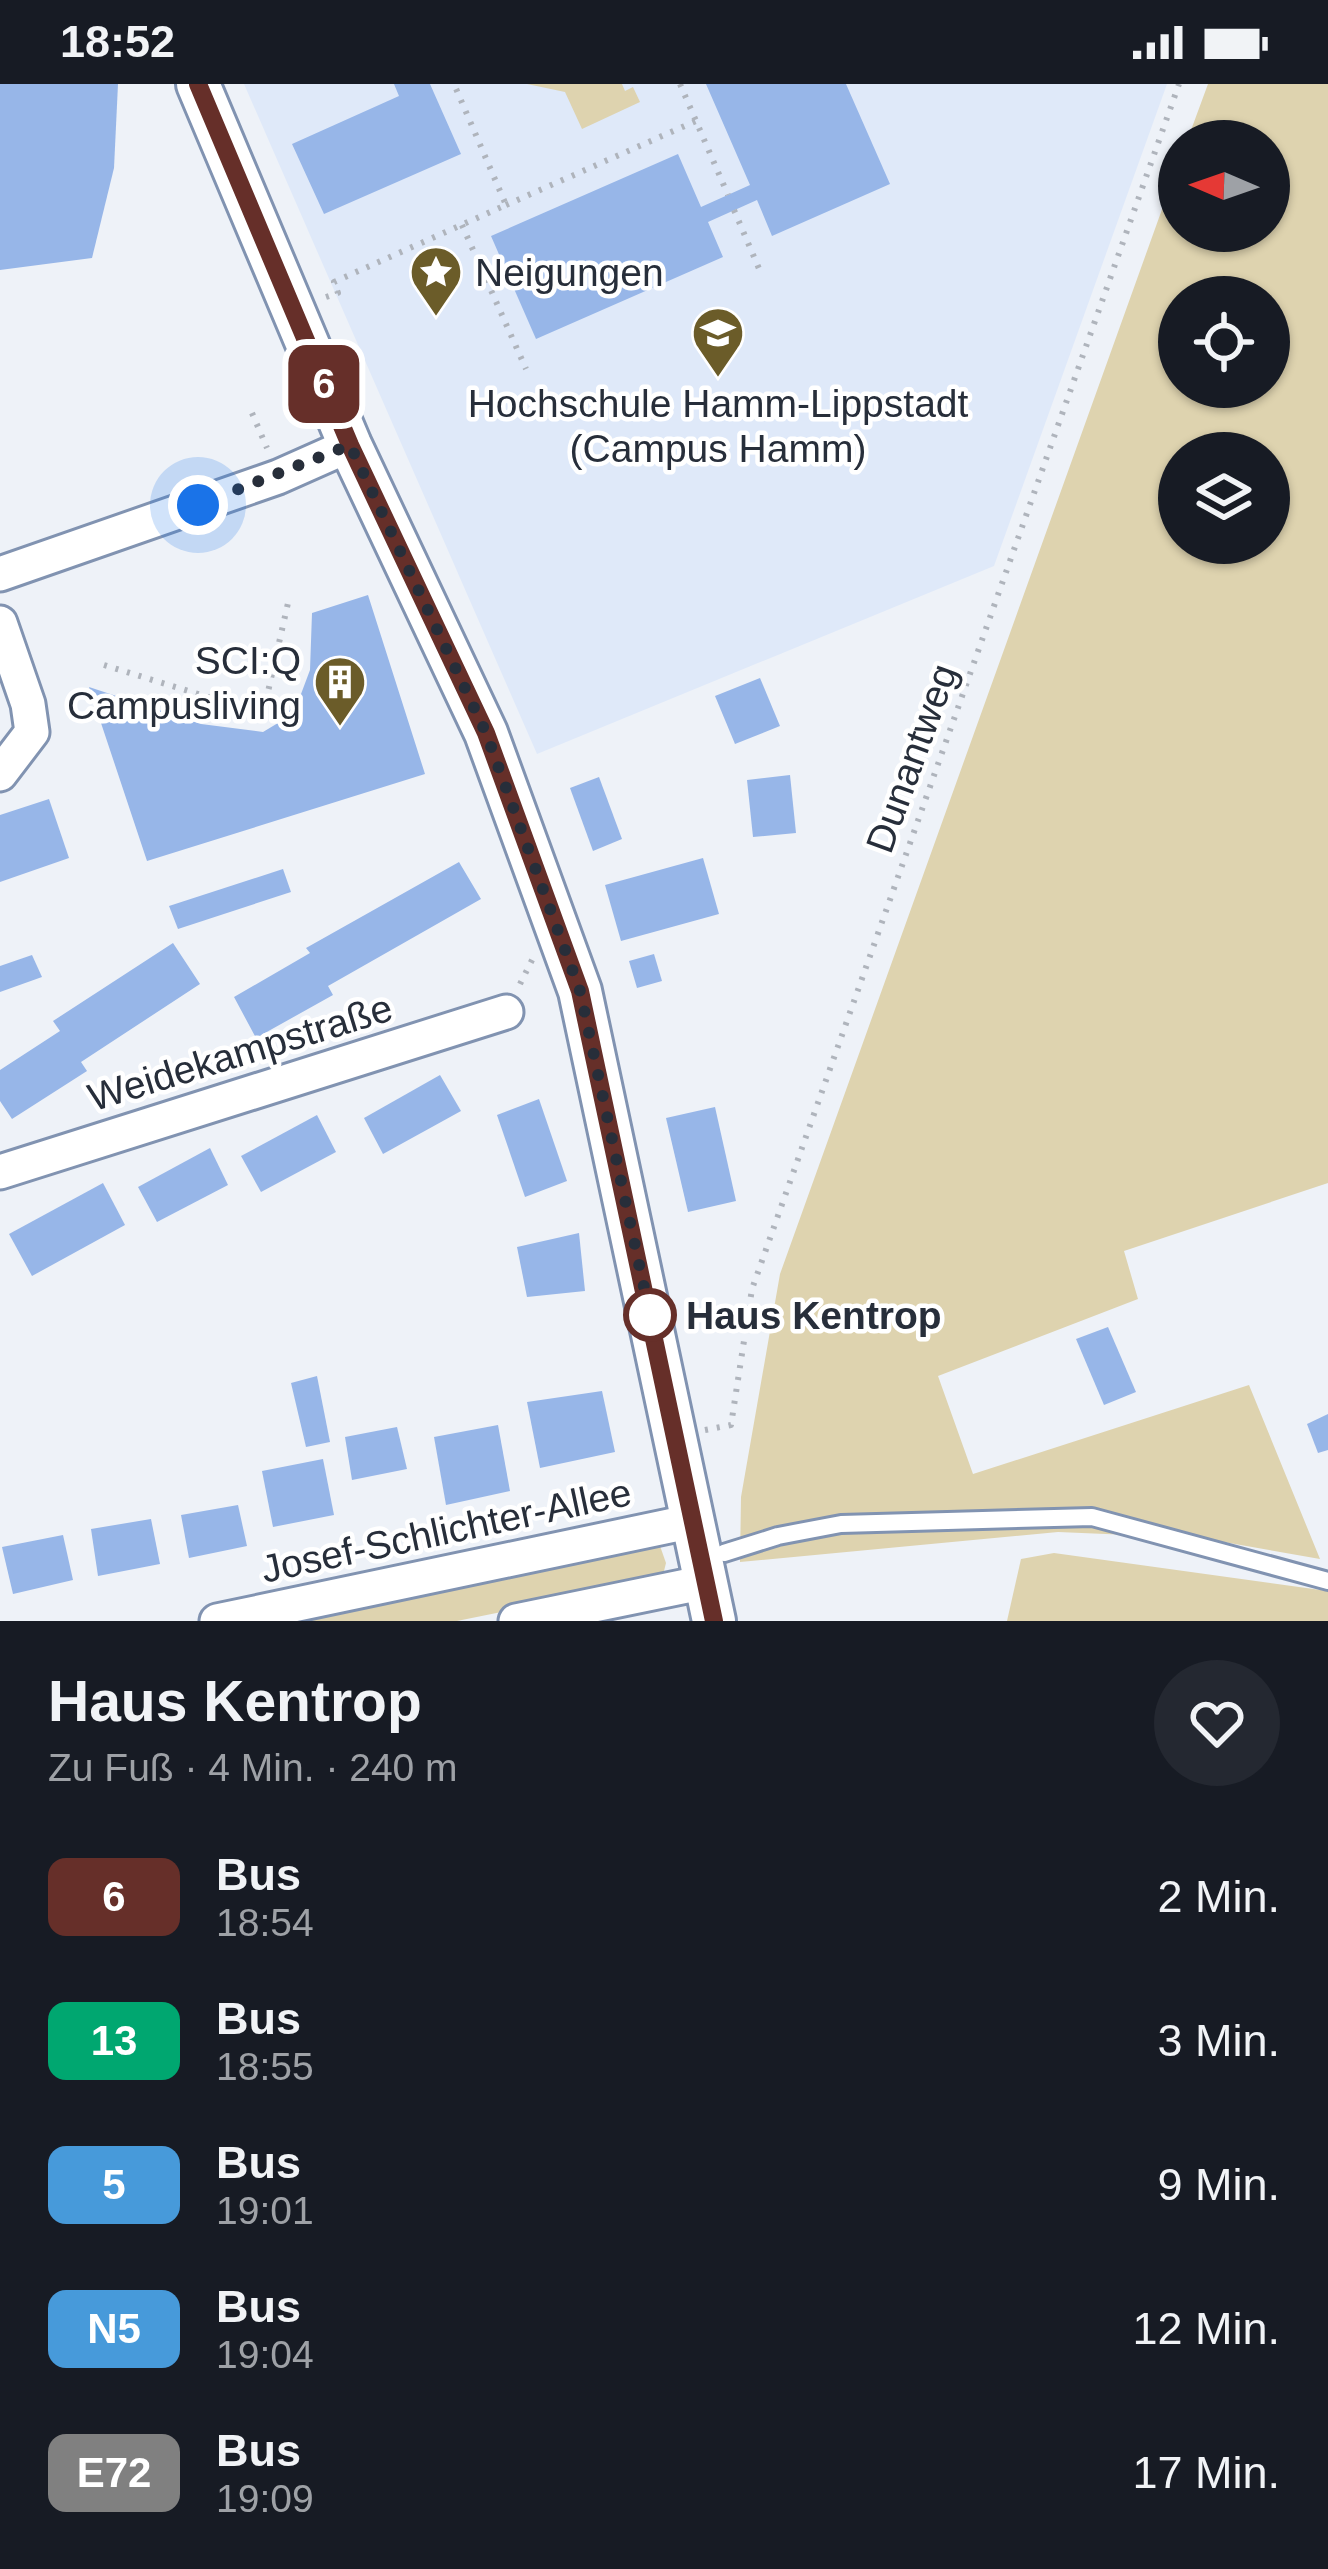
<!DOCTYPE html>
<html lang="de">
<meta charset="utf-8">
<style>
:root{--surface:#171b24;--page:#242831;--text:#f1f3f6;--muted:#9ea1a6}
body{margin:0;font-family:Arial,sans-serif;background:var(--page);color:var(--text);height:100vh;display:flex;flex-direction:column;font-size:45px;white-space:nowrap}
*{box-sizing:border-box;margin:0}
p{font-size:39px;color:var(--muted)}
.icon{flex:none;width:66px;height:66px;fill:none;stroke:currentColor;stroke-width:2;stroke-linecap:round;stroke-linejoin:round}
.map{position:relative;height:1537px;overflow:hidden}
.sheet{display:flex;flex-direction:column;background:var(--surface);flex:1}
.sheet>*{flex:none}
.badge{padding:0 24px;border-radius:18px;font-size:42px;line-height:78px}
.needle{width:78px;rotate:272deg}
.buttons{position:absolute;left:1158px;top:36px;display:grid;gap:24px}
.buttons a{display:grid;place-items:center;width:132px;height:132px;border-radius:50%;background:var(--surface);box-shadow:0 3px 9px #0004;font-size:60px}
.you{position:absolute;width:60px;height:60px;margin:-30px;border:9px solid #fff;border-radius:50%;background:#1a73e8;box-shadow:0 0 0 18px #1a73e833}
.map>.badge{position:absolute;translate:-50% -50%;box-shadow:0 0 0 6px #fff}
.round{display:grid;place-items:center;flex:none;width:126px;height:126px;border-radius:63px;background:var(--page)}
.head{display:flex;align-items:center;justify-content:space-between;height:204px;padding:0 48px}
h1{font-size:57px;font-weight:700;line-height:90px}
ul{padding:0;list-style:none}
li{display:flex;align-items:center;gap:36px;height:144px;padding:0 48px}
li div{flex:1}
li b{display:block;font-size:45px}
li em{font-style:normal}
li .badge{min-width:132px;font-weight:700;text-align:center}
.status{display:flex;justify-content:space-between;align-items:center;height:84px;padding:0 60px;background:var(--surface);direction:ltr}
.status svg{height:33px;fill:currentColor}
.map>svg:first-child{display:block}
</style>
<div class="status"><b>18:52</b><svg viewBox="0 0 49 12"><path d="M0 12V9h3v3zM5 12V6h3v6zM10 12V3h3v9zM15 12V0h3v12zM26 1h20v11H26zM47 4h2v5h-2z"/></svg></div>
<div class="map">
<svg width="1328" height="1537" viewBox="0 0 1328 1537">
<rect width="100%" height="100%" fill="#eef2f8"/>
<polygon fill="#dfe9f9" points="244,0 1167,0 994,482 537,670"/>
<g fill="#ded3af" fill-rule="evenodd">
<polygon points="527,0 622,0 625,7 633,3 640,18 582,45 565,8"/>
<path d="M1208 0H1328V1099L1124 1167 1138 1215 938 1292 973 1390 1249 1301 1320 1475 1201 1454 1058 1448 740 1478 741 1413 780 1190 1179 78V147H1269V57H1187ZM1179 213H1269V303H1179ZM1179 369H1269V459H1179Z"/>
<polygon points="660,1462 666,1479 662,1495 457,1537 271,1537"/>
<polygon points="1054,1469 1328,1507 1328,1537 1007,1537 1021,1475"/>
</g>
<g fill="#97b6e8">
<polygon points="0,0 118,0 114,84 92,174 0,186"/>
<polygon points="394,0 430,0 461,70 324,130 292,60 399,12"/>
<polygon points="706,0 846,0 890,100 772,152 757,116 708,138 723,173 536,255 491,152 678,70 701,123 750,101"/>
<polygon points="368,511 425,690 147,777 89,603 201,640 263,648 283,636 301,610 310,586 312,529"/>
<polygon points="760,594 780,642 735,660 715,612"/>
<polygon points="790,691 796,749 753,753 747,696"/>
<polygon points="599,693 622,755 593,767 570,704"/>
<polygon points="49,715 69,774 0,798 0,731"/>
<polygon points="703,774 719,830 621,857 605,801"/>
<polygon points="459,778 481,815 328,902 333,911 256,954 234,913 310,869 306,864"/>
<polygon points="283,785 291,808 178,845 169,822"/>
<polygon points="173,859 200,900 81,978 87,987 12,1035 0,1017 0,986 60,947 53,937"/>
<polygon points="654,870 662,897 637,904 629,877"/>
<polygon points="32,871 42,893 0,908 0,882"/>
<polygon points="440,991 461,1027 383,1070 364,1034"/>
<polygon points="539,1015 567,1097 525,1113 497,1031"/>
<polygon points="715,1023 736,1117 688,1128 666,1034"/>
<polygon points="317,1031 336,1068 261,1108 241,1072"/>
<polygon points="210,1064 228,1101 157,1138 138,1103"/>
<polygon points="103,1099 125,1141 32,1192 9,1150"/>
<polygon points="579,1149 585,1207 527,1213 517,1163"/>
<polygon points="1108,1243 1136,1308 1104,1321 1076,1255"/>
<polygon points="317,1292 330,1358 306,1363 291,1299"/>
<polygon points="602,1307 615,1368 540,1384 527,1318"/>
<polygon points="1328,1330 1328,1366 1318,1369 1307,1340"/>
<polygon points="498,1341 510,1407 446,1421 434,1353"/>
<polygon points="397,1343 407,1385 352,1396 345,1353"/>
<polygon points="323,1375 334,1431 273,1443 262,1387"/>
<polygon points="238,1421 247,1462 189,1474 181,1431"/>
<polygon points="151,1435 160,1480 98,1492 91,1445"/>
<polygon points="63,1451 73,1496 13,1510 2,1463"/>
</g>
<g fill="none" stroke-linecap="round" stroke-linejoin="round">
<g stroke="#8193b1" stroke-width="22">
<polyline id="service" points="724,1469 778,1452 841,1440 1092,1433 1328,1497"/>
</g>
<g stroke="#8193b1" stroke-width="39">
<g id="minor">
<polyline points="0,490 278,393 350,361"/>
<polyline points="0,539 28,620 32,648 0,690"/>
<polyline points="0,1088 506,928"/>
<polyline points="217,1537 693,1437"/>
<polyline points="516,1537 706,1498"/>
</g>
</g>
<g stroke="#8193b1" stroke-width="48">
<polyline id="tertiary" points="198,0 350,361 486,649 580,907 714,1537"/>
</g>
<g stroke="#afb4bc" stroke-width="6" stroke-dasharray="3 9" stroke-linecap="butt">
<polyline points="680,0 728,111"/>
<polyline points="506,121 696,37"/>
<polyline points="734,126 760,187"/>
<polyline points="462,141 526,285"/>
<polyline points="326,213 338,209 334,198 506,121 454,0"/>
<polyline points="252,329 267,364"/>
<polyline points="104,581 263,630 288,519"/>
<polyline points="520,900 533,874"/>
<polyline points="705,1346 731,1341 752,1205 1179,0"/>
</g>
<use href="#service" stroke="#fff" stroke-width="16"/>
<use href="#minor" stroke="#fff" stroke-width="33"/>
<use href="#tertiary" stroke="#fff" stroke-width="42"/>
</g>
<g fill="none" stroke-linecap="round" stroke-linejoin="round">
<g stroke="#fff" stroke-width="27">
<polyline id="line" points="198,0 350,361 486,649 580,907 714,1537"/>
</g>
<use href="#line" stroke="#662f29" stroke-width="18"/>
<polyline stroke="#272e3a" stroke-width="12" stroke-dasharray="0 21.6" points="198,421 350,361 486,649 580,907 650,1231"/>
</g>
<defs>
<g id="sight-pin" transform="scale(2.7)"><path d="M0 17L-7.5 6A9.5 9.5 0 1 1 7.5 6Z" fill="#6b5c29" stroke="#fff"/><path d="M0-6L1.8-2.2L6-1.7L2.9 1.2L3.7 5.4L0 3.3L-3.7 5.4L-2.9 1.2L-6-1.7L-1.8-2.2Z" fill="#fff"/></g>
<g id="university-pin" transform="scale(2.7)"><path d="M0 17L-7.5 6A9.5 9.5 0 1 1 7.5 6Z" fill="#6b5c29" stroke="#fff"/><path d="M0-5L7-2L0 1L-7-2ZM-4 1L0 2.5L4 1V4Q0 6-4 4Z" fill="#fff"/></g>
<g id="building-pin" transform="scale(2.7)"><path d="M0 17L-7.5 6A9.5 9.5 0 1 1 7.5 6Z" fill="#6b5c29" stroke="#fff"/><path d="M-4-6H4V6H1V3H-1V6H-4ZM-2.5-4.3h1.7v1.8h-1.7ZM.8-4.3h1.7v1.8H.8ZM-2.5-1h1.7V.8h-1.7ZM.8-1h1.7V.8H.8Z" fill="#fff"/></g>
</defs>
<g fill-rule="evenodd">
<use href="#sight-pin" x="436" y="188"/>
<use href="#university-pin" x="718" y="249"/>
<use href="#building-pin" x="340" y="598"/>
</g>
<circle fill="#fff" stroke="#662f29" stroke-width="6" cx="650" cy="1231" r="24"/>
<g text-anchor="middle" stroke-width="9" stroke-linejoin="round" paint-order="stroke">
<g font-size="39" fill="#272e3a" stroke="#fff" text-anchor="start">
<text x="475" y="202">Neigungen</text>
<text x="718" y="333" text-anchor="middle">Hochschule Hamm-Lippstadt<tspan x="718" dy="45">(Campus Hamm)</tspan></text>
<text x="301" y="590" text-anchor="end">SCI:Q<tspan x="301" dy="45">Campusliving</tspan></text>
</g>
<g font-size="39" fill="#272e3a" stroke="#fff">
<text transform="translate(911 674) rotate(-70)" y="14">Dunantweg</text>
<text transform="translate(240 968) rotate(-17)" y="14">Weidekampstraße</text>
<text transform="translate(446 1446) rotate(-12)" y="14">Josef-Schlichter-Allee</text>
</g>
<g font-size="39" font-weight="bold" fill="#272e3a" stroke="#fff" text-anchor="start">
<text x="686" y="1245">Haus Kentrop</text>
</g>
</g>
</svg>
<div class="buttons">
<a><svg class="needle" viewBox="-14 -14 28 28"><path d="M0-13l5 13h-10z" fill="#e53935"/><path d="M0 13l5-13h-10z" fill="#9ea1a6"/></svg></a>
<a><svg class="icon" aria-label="locate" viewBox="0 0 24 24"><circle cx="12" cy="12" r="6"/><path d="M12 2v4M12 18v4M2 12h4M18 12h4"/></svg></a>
<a><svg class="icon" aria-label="layers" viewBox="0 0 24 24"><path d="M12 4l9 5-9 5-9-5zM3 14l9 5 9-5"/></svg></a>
</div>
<div class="you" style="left:198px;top:421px"></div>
<b class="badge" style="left:324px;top:300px;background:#662f29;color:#fff">6</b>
</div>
<section class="sheet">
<div class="head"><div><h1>Haus Kentrop</h1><p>Zu Fuß · 4 Min. · 240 m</p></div><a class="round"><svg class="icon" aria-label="heart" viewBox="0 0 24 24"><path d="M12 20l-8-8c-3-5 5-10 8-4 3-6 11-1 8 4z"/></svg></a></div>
<ul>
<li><span class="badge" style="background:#662f29;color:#fff">6</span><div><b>Bus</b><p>18:54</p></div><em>2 Min.</em></li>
<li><span class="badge" style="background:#00a770;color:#fff">13</span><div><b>Bus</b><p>18:55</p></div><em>3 Min.</em></li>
<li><span class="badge" style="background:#479ada;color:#fff">5</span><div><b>Bus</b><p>19:01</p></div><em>9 Min.</em></li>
<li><span class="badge" style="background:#479ada;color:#fff">N5</span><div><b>Bus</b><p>19:04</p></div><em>12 Min.</em></li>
<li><span class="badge" style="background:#808080;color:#fff">E72</span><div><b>Bus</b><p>19:09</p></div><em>17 Min.</em></li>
</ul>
</section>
